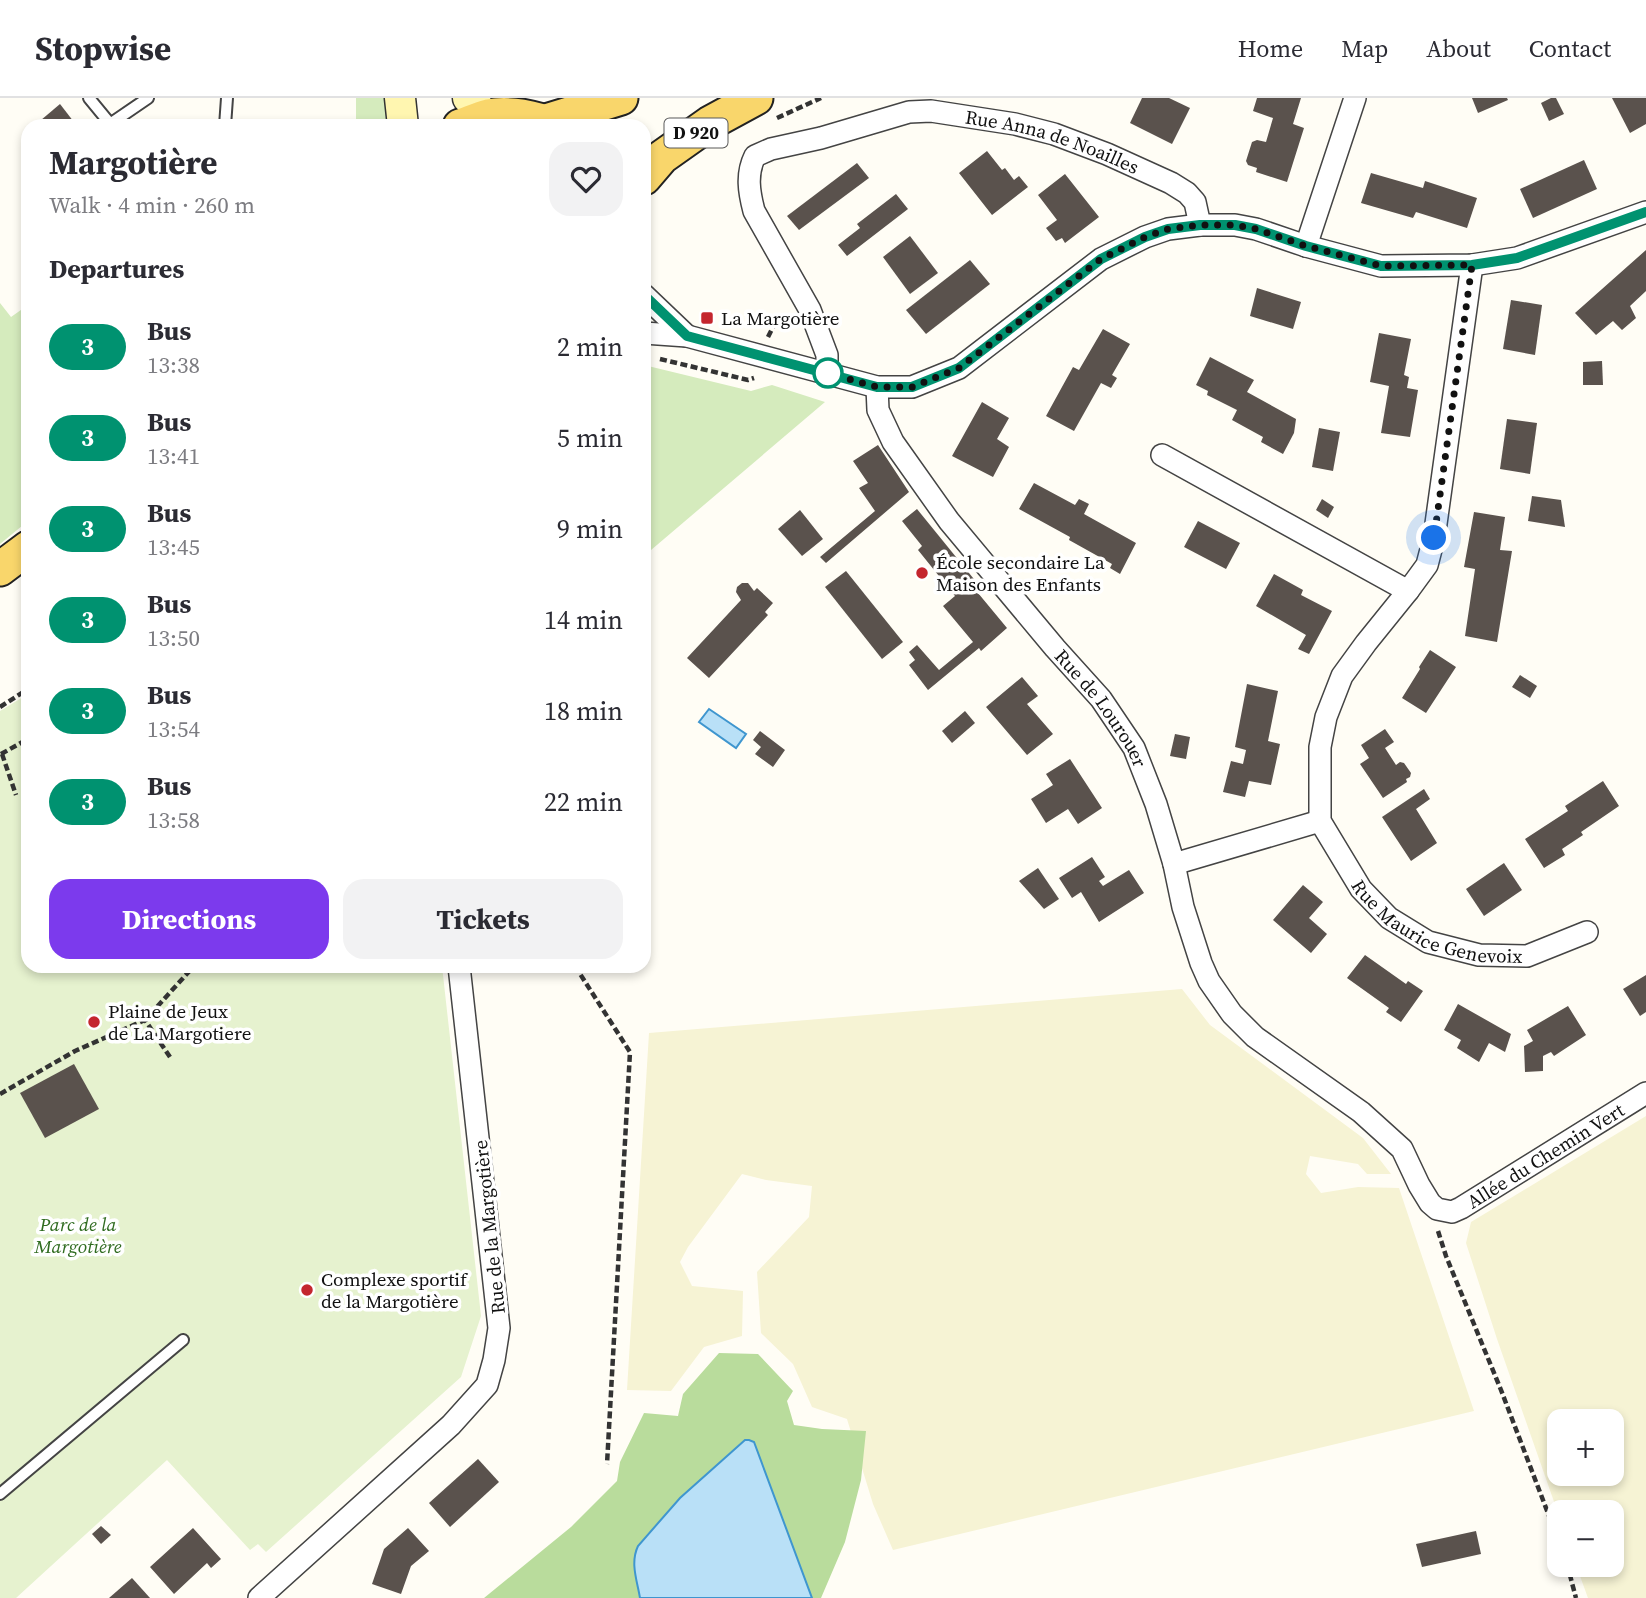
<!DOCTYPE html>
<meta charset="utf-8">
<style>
:root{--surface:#fff;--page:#f2f2f3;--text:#2b2b33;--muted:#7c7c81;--line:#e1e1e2;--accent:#7c3aed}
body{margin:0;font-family:"Source Serif 4",serif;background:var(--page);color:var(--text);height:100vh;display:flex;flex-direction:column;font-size:26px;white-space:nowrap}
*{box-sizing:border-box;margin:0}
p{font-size:23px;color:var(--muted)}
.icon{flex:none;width:38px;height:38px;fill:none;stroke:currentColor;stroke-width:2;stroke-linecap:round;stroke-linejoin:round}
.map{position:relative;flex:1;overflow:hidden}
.panel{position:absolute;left:21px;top:21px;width:630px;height:854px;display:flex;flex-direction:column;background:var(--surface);border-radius:21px;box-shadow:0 4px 10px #0003}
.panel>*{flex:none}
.badge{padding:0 14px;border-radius:23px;font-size:24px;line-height:46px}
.controls{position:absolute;left:1547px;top:1311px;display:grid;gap:14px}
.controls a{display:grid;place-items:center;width:77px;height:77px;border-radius:14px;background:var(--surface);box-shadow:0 4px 10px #0003;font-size:35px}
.you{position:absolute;width:35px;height:35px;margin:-18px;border:5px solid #fff;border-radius:50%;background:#1a73e8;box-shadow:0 0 0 10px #1a73e833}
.map>.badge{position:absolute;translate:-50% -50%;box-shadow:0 0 0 4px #fff}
h2{padding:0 28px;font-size:26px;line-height:63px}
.round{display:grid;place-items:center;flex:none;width:74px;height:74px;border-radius:21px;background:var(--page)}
.head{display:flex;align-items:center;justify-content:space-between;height:119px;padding:0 28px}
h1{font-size:33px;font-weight:700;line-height:52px}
.cta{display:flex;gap:14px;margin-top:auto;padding:14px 28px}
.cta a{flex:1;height:80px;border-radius:21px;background:var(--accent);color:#fff;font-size:28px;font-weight:700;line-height:80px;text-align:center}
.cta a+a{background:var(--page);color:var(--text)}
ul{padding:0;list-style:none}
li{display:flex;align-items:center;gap:21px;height:91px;padding:0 28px}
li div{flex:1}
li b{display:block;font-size:26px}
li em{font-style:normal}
li .badge{min-width:77px;font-weight:700;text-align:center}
header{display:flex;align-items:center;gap:42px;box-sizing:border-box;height:98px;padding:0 35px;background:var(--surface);border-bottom:2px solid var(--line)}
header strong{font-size:33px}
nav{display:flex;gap:38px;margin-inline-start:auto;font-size:24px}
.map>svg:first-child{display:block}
</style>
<header>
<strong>Stopwise</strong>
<nav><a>Home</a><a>Map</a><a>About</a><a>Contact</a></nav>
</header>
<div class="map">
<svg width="1646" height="1500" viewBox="0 0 1646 1500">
<rect width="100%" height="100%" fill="#fffdf5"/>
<g fill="#f6f3d4" fill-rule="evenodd">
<polygon points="1182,891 1210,927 1363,1040 1391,1076 1367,1076 1358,1066 1310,1058 1306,1076 1321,1095 1358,1089 1399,1090 1474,1313 893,1452 873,1406 847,1321 812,1309 793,1266 761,1235 757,1174 809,1119 812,1088 766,1082 742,1076 688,1149 680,1164 692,1188 743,1193 742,1238 704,1249 671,1293 627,1292 649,935"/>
<path d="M1646 1018V1500H1588L1576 1467 1612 1466V1414H1559V1418L1497 1241 1466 1145 1471 1124ZM1612 1323V1376H1559V1323Z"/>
</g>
<g fill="#d5ebbd">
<polygon points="356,0 386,0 392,28 356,28"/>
<polygon points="0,205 11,219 28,207 28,423 0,446"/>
<polygon points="648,268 751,293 772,287 825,304 644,458 644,269"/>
</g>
<polygon fill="#b9dc9c" points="719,1255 758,1256 793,1293 787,1303 794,1327 822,1331 866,1333 861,1382 845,1444 821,1500 812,1500 754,1344 745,1343 680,1400 638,1448 634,1463 640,1500 484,1500 571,1429 617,1383 620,1364 644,1315 678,1318 683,1296"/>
<polygon fill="#e6f2cf" points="28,596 28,868 442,868 481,1218 461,1279 266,1454 258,1446 250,1452 167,1362 16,1500 0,1500 0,613"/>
<g fill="#b9e0f7" stroke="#3f96cf" stroke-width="2">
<polygon points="709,611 746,636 736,650 699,624"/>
<path d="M745 1342H749L754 1344 812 1500H640C637 1482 630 1465 638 1448L680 1400Z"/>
</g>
<g fill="#5a524d">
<polygon points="1142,0 1169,0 1190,10 1172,46 1130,25"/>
<polygon points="1257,0 1301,0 1293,26 1304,30 1287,84 1256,74 1257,70 1248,67 1246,63 1252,44 1257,42 1266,44 1273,20 1253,13"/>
<polygon points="1472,0 1507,0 1508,2 1478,15"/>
<polygon points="1551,0 1556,0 1564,16 1549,23 1541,5"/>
<polygon points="1612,0 1646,0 1646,26 1630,35"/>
<polygon points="60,6 77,28 34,28"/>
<polygon points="987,53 1002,72 1005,70 1014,82 1019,78 1028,89 992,117 959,75"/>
<polygon points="1584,62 1597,91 1533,120 1520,91"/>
<polygon points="857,65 869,80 799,132 787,118"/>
<polygon points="1371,75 1423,90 1425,83 1477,100 1467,130 1416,114 1413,120 1361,105"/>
<polygon points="1065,76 1099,119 1065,145 1062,140 1056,143 1046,130 1057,122 1038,97"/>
<polygon points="896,96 908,111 847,158 838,147 860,130 857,126"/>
<polygon points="910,138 938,175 910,196 883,159"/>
<polygon points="1646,152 1646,193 1630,208 1636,220 1622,232 1613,223 1596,237 1575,215"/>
<polygon points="970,162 990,186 926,236 906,212"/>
<polygon points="1257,190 1301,204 1293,231 1250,218"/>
<polygon points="1511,202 1542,207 1535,257 1503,251"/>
<polygon points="1103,231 1130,246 1112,277 1117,280 1111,290 1101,285 1074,333 1046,318 1073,269 1079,272"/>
<polygon points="1379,235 1411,241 1404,277 1409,279 1407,290 1418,292 1410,339 1381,335 1389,288 1370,284"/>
<polygon points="1210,259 1254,282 1247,294 1296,321 1294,335 1283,356 1261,344 1263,339 1232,322 1237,312 1207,297 1208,293 1196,287"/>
<polygon points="1602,263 1603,287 1583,287 1583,264"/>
<polygon points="982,304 1009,320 997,341 1009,349 993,379 952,358"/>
<polygon points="1507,321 1537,325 1530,376 1500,371"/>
<polygon points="1319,330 1340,334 1333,373 1312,369"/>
<polygon points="878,347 909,394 826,465 820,459 875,413 859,390 868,385 853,363"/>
<polygon points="1034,385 1075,407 1079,401 1089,406 1084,416 1136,445 1120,476 1110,470 1112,466 1069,442 1070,439 1019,411"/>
<polygon points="1532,398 1561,402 1565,429 1528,423"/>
<polygon points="1322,401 1334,409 1328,420 1316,412"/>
<polygon points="917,411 982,491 978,495 1007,530 981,553 979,550 928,592 909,567 915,562 909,554 917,547 939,572 973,544 943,508 955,498 918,452 922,448 902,423"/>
<polygon points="800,412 823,441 802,458 778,431"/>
<polygon points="1474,414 1505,419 1500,452 1512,453 1497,544 1465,538 1475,471 1464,469"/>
<polygon points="1198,423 1240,445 1226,471 1184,449"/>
<polygon points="846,473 903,544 882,561 825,489"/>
<polygon points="1274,476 1303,492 1301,497 1332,513 1309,556 1298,551 1306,537 1256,508"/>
<polygon points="742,485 748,485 754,493 757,490 773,505 765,514 768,517 709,580 687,560 741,502 736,494 737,489"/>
<polygon points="1430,552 1456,569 1426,615 1402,600 1420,571 1419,569"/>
<polygon points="1520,577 1537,588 1530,600 1512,589"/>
<polygon points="1022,579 1038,598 1027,606 1053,636 1027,657 986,609"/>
<polygon points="1247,586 1278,593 1268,643 1280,646 1271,687 1249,683 1245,699 1223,694 1231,663 1243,666 1246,652 1235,649"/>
<polygon points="965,613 975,625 952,645 942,633"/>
<polygon points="1385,631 1394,644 1385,650 1396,667 1400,664 1404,665 1411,675 1410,679 1406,681 1407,684 1383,700 1360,666 1369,660 1361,647"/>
<polygon points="760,633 785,652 773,669 755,656 761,649 753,642"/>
<polygon points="1175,636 1190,639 1186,661 1170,658"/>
<polygon points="1070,661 1102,710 1078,726 1068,711 1046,725 1031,701 1053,687 1046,676"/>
<polygon points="1603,683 1619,708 1581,734 1583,737 1562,751 1565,757 1544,770 1525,741 1568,713 1565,708"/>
<polygon points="1424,691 1430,701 1416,711 1437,745 1411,763 1382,719"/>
<polygon points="1092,759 1105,779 1099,783 1103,788 1129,772 1144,795 1099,824 1081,794 1072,800 1059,780"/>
<polygon points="1504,765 1522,792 1484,818 1466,791"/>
<polygon points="1038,770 1059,801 1044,811 1019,783"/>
<polygon points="1303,787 1323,804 1309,820 1327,836 1311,855 1273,822"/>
<polygon points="1365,857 1406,886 1408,883 1423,893 1401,924 1386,914 1389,910 1347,880"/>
<polygon points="1646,877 1646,914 1640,918 1623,891"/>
<polygon points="1458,906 1511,936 1505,954 1489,945 1479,964 1457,950 1461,942 1444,932"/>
<polygon points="1568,908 1586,937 1554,958 1551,954 1543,958 1543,973 1525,974 1524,948 1533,943 1527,932"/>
<polygon points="74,966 99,1011 45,1040 20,995"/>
<polygon points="478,1361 499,1384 450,1429 429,1405"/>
<polygon points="101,1428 111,1437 101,1446 92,1436"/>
<polygon points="193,1430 221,1461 211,1470 207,1465 174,1496 150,1469"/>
<polygon points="408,1430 429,1453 411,1468 401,1496 372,1486 384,1451"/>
<polygon points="1476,1433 1481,1456 1422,1469 1416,1446"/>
<polygon points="132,1480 150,1500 109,1500"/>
</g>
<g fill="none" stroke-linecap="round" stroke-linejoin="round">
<g stroke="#444" stroke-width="14">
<g id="lane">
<polyline points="89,0 112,28"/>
<polyline points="110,26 148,0"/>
<polyline points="225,28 227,0"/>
<polyline points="0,1396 183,1242"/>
</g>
</g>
<g stroke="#444" stroke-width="24">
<g id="street">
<polyline points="1306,148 1355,0"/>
<path id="s1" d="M1472 167 1434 440 1427 467 1408 493 1366 545 1342 578 1326 619 1320 649V723L1361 791 1389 820 1428 844 1479 857 1527 858 1587 834"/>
<polyline points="644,197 687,238"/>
<polyline points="644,235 687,238 877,289 912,289 959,270 1101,161 1145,139 1168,131 1200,127 1235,127 1256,131 1306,148 1381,168 1472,167 1517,160 1646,114"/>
<path id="s2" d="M827 275V257L810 212 754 113C749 94 746 76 755 58L771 51 821 40 909 14 931 13 1015 26 1054 36 1107 56 1171 85 1187 95 1195 104 1200 127"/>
<path id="s3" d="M877 289 878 312 893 344 949 423 1055 550 1101 601 1134 650 1156 706 1174 766 1183 809 1201 865 1209 883 1232 916 1255 939 1361 1014 1402 1051 1419 1087 1430 1105 1437 1111 1452 1114 1461 1110 1646 995"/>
<polyline points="1162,357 1408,493"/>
<polyline points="1174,766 1320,723"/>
<polyline points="259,1500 451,1327 487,1287 494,1262 499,1230 459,868"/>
</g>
</g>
<g stroke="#333" stroke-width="33">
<g id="secondary">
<polyline points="400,0 403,28"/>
<polyline points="468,0 487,18"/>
</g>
</g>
<g stroke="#222" stroke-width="37">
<g id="primary">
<polyline points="546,23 621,0"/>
<path d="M460 28C469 25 479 20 488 18 509 14 535 19 555 28"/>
<polyline points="644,80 662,59 710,25 756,0"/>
<polyline points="0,471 28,450"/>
</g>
</g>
<g stroke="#333" stroke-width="4.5" stroke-dasharray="7 3.5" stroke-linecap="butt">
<polyline points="777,20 821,0"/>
<polyline points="768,239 773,229 787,217"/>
<polyline points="660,261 748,282 754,280"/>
<polyline points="0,609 28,591"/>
<polyline points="1,656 28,641"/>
<polyline points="2,656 16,697"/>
<polyline points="575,868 630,954 607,1366"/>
<polyline points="170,959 145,922 194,868"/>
<polyline points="0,996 75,953 145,922"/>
<polyline points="1438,1133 1446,1158 1501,1292 1559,1444"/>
<polyline points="1567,1466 1576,1500"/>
</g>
<use href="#lane" stroke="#fff" stroke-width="10"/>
<use href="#street" stroke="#fff" stroke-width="21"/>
<use href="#secondary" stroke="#fff6b0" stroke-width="30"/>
<use href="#primary" stroke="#f9d66b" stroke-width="33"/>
</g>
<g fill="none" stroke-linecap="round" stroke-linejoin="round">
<g stroke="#fff" stroke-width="16">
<polyline id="line" points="644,197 687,238 877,289 912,289 959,270 1101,161 1145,139 1168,131 1200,127 1235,127 1256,131 1306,148 1381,168 1472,167 1517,160 1646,114"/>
</g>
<use href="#line" stroke="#009270" stroke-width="10"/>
<polyline stroke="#111" stroke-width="7" stroke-dasharray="0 12.6" points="828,275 827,275 877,289 912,289 959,270 1101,161 1145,139 1168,131 1200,127 1235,127 1256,131 1306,148 1381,168 1472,167 1434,440"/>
</g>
<g fill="#c4262e" stroke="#fff" stroke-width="2.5">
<rect x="700" y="213" width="14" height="14" rx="3.5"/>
<circle cx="922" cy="475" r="7"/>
<circle cx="94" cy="924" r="7"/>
<circle cx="307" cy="1192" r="7"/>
</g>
<circle fill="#fff" stroke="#009270" stroke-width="3.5" cx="828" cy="275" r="14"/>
<g text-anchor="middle" stroke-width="7" stroke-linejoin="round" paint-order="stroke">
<rect fill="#fff" stroke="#585858" stroke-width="2" x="664.5" y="20.5" width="63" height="29" rx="5"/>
<g font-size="18" font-weight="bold" fill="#111">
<text x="696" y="41">D 920</text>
</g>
<g font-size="19" fill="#111" stroke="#fff">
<text dy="7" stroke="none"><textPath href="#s2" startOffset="544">Rue Anna de Noailles</textPath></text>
<text dy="7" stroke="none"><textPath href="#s3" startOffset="397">Rue de Lourouer</textPath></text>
<text dy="7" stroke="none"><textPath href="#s1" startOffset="758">Rue Maurice Genevoix</textPath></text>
<text dy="7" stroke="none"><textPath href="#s3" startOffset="1146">Allée du Chemin Vert</textPath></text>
<text transform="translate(489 1129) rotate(-96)" y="7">Rue de la Margotière</text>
</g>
<g font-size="19" fill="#111" stroke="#fff" text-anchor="start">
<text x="721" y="227">La Margotière</text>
<text x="936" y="471">École secondaire La<tspan x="936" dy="22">Maison des Enfants</tspan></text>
<text x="108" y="920">Plaine de Jeux<tspan x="108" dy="22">de La Margotiere</tspan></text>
<text x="321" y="1188">Complexe sportif<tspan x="321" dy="22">de la Margotière</tspan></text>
</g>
<g font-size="19" font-style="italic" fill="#2f6b1f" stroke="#fff">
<text x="78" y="1133">Parc de la<tspan x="78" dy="22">Margotière</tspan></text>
</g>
</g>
</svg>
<div class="controls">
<a>+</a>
<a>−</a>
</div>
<div class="you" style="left:1434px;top:440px"></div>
<section class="panel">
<div class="head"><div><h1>Margotière</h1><p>Walk · 4 min · 260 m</p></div><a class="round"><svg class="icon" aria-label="heart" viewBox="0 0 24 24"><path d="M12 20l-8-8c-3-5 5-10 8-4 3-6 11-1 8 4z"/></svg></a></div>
<h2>Departures</h2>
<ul>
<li><span class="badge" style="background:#009270;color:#fff">3</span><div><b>Bus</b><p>13:38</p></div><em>2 min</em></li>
<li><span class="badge" style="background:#009270;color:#fff">3</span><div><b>Bus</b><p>13:41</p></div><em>5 min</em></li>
<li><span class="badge" style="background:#009270;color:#fff">3</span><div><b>Bus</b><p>13:45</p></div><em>9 min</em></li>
<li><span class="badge" style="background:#009270;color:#fff">3</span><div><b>Bus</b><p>13:50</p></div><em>14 min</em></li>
<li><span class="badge" style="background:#009270;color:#fff">3</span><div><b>Bus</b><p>13:54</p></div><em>18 min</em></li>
<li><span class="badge" style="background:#009270;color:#fff">3</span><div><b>Bus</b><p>13:58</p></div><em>22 min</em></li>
</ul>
<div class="cta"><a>Directions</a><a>Tickets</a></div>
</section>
</div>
